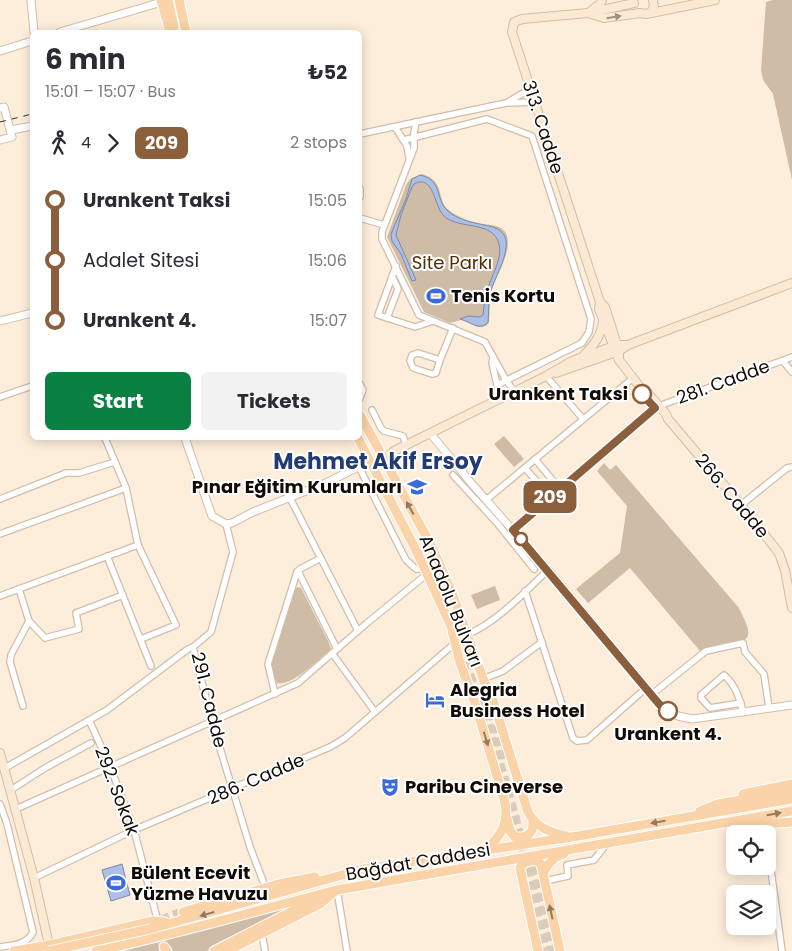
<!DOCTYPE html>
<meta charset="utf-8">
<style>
:root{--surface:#fff;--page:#f2f2f3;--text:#2b2b33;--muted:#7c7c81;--accent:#0b8043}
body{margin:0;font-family:Poppins,sans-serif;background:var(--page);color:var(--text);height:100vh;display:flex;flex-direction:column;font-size:19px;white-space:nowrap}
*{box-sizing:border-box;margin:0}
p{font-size:16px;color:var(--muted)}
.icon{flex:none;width:28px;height:28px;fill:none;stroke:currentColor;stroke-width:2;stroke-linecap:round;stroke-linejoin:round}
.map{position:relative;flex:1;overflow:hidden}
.panel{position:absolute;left:30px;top:30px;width:332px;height:410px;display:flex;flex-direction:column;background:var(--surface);border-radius:8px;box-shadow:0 2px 12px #0003}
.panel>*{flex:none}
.badge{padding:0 10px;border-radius:8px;font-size:18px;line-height:32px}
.tools{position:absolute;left:726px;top:825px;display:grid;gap:10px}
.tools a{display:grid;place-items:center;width:50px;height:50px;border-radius:8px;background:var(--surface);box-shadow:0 2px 12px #0003;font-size:25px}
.map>.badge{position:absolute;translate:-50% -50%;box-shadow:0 0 0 2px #fff}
.legs{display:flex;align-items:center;gap:8px;height:55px;padding:0 15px;font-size:16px}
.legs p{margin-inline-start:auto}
.head{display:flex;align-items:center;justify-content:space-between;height:85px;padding:0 15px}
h1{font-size:28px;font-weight:700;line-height:38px}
.primary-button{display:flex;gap:10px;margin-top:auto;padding:10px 15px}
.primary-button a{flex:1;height:58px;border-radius:8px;background:var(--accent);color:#fff;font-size:20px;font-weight:700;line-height:58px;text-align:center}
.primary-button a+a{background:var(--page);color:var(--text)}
ul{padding:0 15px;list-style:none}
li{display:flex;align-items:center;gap:18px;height:60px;font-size:19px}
li i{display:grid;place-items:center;width:8px;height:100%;margin:0 6px;background:currentColor}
li i::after{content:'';width:12px;height:12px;margin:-6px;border:4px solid;border-radius:50%;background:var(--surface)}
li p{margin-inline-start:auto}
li:first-child i{background:linear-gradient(#0000 50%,currentColor 0)}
li:last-child i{background:linear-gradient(currentColor 50%,#0000 0)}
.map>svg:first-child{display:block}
</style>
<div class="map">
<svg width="792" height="951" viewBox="0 0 792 951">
<rect width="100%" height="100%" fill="#fdeddb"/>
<g fill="#cfbca6">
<polygon points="773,0 792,0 792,180 773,94 763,80 761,70 766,2"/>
<path d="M422 174C447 181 435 201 450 211 458 217 469 221 478 223 486 225 494 224 501 228 519 240 497 274 492 289 489 299 490 312 489 323 480 333 471 322 461 320L450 323 424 312 387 237 406 185 410 179Z"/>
<polygon points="504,436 524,459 514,467 494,444"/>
<path d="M604 463 610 470 616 465 739 608C742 615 750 628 748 635 746 647 711 649 700 651L630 568 588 603 576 589 620 553 627 506 597 471Z"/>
<polygon points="495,586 500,600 477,609 471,595"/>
<path d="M298 587 301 588 328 641 331 649C320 658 292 687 277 683L271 667 294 590Z"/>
<polygon points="304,901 207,951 173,951 169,946 159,949 159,951 124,951"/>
</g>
<g fill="#abbfe7" stroke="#7d89a3">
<path d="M420 175C443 180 435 199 447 210 459 222 478 223 493 227 522 236 495 274 491 291 488 301 489 312 488 322 480 332 469 321 460 319L468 316 480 317 483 315C484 306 485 297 488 288 492 275 503 257 499 244 493 220 459 230 444 216 434 207 434 173 414 184L412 187 401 215 396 235 416 280 412 281 401 254 392 241 391 234 406 199 412 179Z"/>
<polygon points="122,864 130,895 111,901 102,870"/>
</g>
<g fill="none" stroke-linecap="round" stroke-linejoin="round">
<g stroke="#dacbbb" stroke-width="9" stroke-dasharray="9 4.5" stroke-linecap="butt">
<path d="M460 649C490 726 514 805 532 887 536 908 542 930 545 951"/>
<polyline points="484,685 505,759"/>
<polyline points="531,853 552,951"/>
<path d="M164 947C152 924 161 918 183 912"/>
</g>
<g stroke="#d1bea9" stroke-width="8">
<g id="minor">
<polyline points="508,102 530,89"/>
<polyline points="416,122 414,133 414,148 382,232 382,239 419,315 485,342 506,380 514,391"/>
<polyline points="395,127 407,146 409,158"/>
<polyline points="360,134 506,103 534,102"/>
<polyline points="404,140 487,119 532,136 591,319 589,332 582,343 497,385"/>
<polyline points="360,189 360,197"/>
<polyline points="360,218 384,225"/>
<polyline points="396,266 378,315 415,327 433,321"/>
<polyline points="387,318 398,289 392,276"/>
<polyline points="493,358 492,363 500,398"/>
<polyline points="440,360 436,373 432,374 413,368 410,361 412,355 418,353 440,360 453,328"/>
<polyline points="783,361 792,372"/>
<polyline points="546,376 583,419"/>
<polyline points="360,384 363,390 360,398"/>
<polyline points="0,397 32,386"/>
<polyline points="372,410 381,428 384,431 403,436 406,445"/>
<polyline points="105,438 126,488 138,545 176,625 141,639"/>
<polyline points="535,459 554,482"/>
<polyline points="359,467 406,560 416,569 425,569"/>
<polyline points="525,468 544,490"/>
<polyline points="453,475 497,523 534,569"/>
<polyline points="290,498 358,631"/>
<polyline points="0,499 66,473 79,473 115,462"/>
<polyline points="486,500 633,378"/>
<polyline points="741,505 787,468 792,467"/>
<polyline points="226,524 233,552 211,632 193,647 212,722 250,847 263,881"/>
<polyline points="513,530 606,449 659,406 792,357"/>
<polyline points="0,534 126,488"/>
<polyline points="107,556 151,666"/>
<polyline points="298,571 337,649"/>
<polyline points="19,589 29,621 11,655 10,662 23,706"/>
<polyline points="525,591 573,738 577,741 587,740 646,688"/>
<polyline points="0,596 138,545"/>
<polyline points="29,621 45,638 79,629 76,613 123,595"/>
<path d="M468 634C496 623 526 591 548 570"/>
<polyline points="332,653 375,712"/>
<polyline points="483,679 503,671 542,642"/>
<polyline points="275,694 268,664 297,572 300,569 321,558"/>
<polyline points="651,695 706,651 743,643 745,652 764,674 769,708"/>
<path d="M741 703 710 708 701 698V695L724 675C736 686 739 697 743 712"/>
<polyline points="89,720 110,766 134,830 158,922"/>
<polyline points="5,768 107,710 188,649 193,647"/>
<polyline points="11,790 45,768 91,743"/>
<path d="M0 804 7 824 33 932C27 945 13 945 0 947"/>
<polyline points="16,809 298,683 367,623 427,574"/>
<polyline points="764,825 766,834"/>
<polyline points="768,848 782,951"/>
<polyline points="34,878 134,830 330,747 345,738 455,643"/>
<polyline points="545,881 568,876 567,865 594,860 607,843"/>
<polyline points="337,890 347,951"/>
<polyline points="262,933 265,951"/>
</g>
</g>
<g stroke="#d1bea9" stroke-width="9">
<g id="tertiary">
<polyline points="31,0 34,32"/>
<polyline points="60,32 162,2"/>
<polyline points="0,51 32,41"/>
<polyline points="0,108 4,107 12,137 0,140"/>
<polyline points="11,130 32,126"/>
<polyline points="0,321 32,313"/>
<polyline points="430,433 472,484 548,570 664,709 678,716 692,719 792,705"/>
<polyline points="185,438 212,516 226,524 232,523 253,512 326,483 370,461"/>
</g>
</g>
<g stroke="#d1bea9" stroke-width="10">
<g id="secondary">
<polyline points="592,10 600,4 602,0"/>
<polyline points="651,12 654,7 653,0"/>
<polyline points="588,13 604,18 640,13 646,14 715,0"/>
<polyline points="600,302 599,309 619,360 640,387 644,389 666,414 668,419 741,505 779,553 785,570 792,608"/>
<path d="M584 355C594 345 601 336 603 322"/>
<polyline points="619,360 619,351 605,307 600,302 512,32 514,22 522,19 588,13 634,3"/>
<polyline points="556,373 619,351 628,345 792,283"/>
<polyline points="387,467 390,455 394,451 546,376 572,361 617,345 628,345"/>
<polyline points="0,753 34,878 49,945"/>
</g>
</g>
<g stroke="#fff" stroke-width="11">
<g id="primary">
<polyline points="161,0 170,32"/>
<polyline points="168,0 174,27"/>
<polyline points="179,0 186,32"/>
<path d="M360 415 432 547 451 590 484 681 491 694 528 812C536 827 549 832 566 836"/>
<path d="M358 438 417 552 451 626 460 663 474 700 504 799C510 821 502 836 485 850"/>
<polyline points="743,794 792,784"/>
<polyline points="700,811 718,804 792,791"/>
<path d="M507 819 510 831 515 837C527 838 534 834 533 821"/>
<polyline points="733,826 792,822"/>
<path d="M543 873C549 863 553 857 564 854"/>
<polyline points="183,912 279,884 315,877"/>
<polyline points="150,929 363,869 572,837 792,799"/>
<polyline points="164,947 167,951"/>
<polyline points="14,951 50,945 153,921 165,922"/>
<path d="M96 951C178 934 257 910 337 890L792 811"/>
<polyline points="214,951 318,898"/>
<polyline points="227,951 320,904 335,891"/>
<polyline points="538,951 520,868 525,862 535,860 541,864 560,951"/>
</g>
</g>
<use href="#minor" stroke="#fff" stroke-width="5.5"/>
<use href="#tertiary" stroke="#fff" stroke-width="7"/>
<use href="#secondary" stroke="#fce9d4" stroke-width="8"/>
<use href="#primary" stroke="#fad4a8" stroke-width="9"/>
<polyline stroke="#352d25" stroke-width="1" stroke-dasharray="6 6" stroke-linecap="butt" points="0,122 32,114"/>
<g stroke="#fff" stroke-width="11" stroke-linecap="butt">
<polyline id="primary-bridge" points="49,951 150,929"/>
</g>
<use href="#primary-bridge" stroke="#fad4a8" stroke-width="9"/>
</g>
<defs><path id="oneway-solid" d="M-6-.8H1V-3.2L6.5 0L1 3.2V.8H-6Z" transform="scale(1.25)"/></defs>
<use fill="#9e9081" href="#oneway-solid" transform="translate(614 17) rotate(-9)"/>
<g fill="#917a5f">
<use href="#oneway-solid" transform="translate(410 508) rotate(-119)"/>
<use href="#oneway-solid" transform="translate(486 739) rotate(73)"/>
<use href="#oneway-solid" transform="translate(774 814) rotate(-10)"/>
<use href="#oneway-solid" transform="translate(658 822) rotate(170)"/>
<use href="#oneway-solid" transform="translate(551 912) rotate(-102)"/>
<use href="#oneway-solid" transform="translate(207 914) rotate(164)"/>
</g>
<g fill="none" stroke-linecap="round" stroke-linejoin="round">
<g stroke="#fff" stroke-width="11">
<polyline id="line-1" points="642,394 655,408 513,530 659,704 668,711"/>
</g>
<use href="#line-1" stroke="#8b5e3c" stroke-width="8"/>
</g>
<defs>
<g id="stadium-bare" transform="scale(1.5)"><path d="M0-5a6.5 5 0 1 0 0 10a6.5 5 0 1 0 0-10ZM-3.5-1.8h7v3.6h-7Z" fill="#396bdb" stroke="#fff" stroke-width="2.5" paint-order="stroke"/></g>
<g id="school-bare" transform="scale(1.5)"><path d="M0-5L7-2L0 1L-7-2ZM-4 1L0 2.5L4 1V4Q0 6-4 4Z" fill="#396bdb" stroke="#fff" stroke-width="2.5" paint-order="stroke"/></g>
<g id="hotel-bare" transform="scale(1.5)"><path d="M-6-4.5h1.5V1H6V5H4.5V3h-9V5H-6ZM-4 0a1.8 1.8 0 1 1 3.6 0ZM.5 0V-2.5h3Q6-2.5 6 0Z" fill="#396bdb" stroke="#fff" stroke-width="2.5" paint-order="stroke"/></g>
<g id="theatre-bare" transform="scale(1.5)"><path d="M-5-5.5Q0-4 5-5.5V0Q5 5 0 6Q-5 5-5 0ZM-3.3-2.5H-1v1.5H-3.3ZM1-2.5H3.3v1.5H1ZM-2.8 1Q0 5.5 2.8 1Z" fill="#396bdb" stroke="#fff" stroke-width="2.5" paint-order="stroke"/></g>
</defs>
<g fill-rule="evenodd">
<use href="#stadium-bare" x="436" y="296"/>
<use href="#school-bare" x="417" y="487"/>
<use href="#hotel-bare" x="435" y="700"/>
<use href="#theatre-bare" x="390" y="787"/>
<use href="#stadium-bare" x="116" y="883"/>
</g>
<g fill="#fff" stroke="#8b5e3c" stroke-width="2.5">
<circle cx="642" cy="394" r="9"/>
<circle cx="521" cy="539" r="6"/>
<circle cx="668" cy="711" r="9"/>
</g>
<g text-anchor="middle" stroke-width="4" stroke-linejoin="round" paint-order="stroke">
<g font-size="18" fill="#110b05" stroke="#fff">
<text transform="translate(543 127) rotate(72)" y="6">313. Cadde</text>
<text transform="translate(723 382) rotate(-20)" y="6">281. Cadde</text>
<text transform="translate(732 496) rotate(50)" y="6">266. Cadde</text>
<text transform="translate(451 601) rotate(68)" y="6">Anadolu Bulvarı</text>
<text transform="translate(209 700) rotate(76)" y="6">291. Cadde</text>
<text transform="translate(256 779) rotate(-23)" y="6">286. Cadde</text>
<text transform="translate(117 791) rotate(69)" y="6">292. Sokak</text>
<text transform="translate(418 862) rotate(-10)" y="6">Bağdat Caddesi</text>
</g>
<g font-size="18" fill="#4e2e00" stroke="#fff">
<text x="452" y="269">Site Parkı</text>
</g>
<g font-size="18" font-weight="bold" fill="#110b05" stroke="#fff" text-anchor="start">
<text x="451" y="302">Tenis Kortu</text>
<text x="402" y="493" text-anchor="end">Pınar Eğitim Kurumları</text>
<text x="450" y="696">Alegria<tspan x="450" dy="21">Business Hotel</tspan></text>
<text x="405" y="793">Paribu Cineverse</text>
<text x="131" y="879">Bülent Ecevit<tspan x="131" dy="21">Yüzme Havuzu</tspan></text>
</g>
<g font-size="18" font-weight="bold" fill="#110b05" stroke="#fff" text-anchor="end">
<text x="628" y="400">Urankent Taksi</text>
<text x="668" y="740" text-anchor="middle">Urankent 4.</text>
</g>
<g font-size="22" font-weight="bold" fill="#223c73" stroke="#fff">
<text x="378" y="469">Mehmet Akif Ersoy</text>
</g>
</g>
</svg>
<div class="tools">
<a><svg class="icon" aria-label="locate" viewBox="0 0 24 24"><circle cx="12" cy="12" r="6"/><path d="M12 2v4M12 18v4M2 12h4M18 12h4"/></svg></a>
<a><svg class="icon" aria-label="layers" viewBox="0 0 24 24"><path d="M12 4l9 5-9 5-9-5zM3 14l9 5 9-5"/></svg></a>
</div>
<b class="badge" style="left:550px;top:497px;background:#8b5e3c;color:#fff">209</b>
<section class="panel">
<div class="head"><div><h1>6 min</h1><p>15:01 – 15:07 · Bus</p></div><b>₺52</b></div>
<div class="legs"><svg class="icon" aria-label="walk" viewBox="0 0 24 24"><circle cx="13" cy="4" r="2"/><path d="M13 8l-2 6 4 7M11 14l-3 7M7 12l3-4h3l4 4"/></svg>4<svg class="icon" aria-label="forward" viewBox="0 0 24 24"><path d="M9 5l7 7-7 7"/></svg><b class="badge" style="background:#8b5e3c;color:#fff">209</b><p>2 stops</p></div>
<ul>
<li><i style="color:#8b5e3c"></i><b>Urankent Taksi</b><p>15:05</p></li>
<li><i style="color:#8b5e3c"></i><span>Adalet Sitesi</span><p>15:06</p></li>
<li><i style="color:#8b5e3c"></i><b>Urankent 4.</b><p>15:07</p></li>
</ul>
<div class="primary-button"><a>Start</a><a>Tickets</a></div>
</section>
</div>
